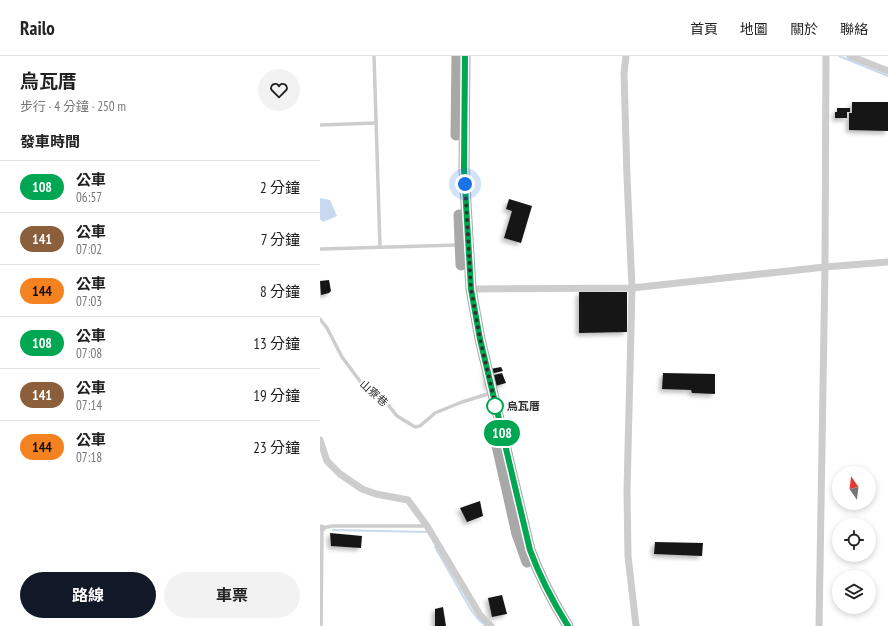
<!DOCTYPE html>
<html lang="zh-TW">
<meta charset="utf-8">
<style>
:root{--surface:#fff;--page:#f2f2f2;--text:#222;--muted:#767676;--line:#e0e0e0;--accent:#111827}
body{margin:0;font-family:"PT Sans Narrow","Noto Sans TC",sans-serif;background:var(--page);color:var(--text);height:100vh;display:flex;flex-direction:column;font-size:15px;white-space:nowrap}
*{box-sizing:border-box;margin:0}
p{font-size:13px;color:var(--muted)}
.icon{flex:none;width:22px;height:22px;fill:none;stroke:currentColor;stroke-width:2;stroke-linecap:round;stroke-linejoin:round}
.map{position:relative;flex:1;overflow:hidden}
.panel{display:flex;flex-direction:column;background:var(--surface);width:320px}
.panel>*{flex:none}
.badge{padding:0 8px;border-radius:13px;font-size:14px;line-height:26px}
.needle{width:26px;rotate:346deg}
.tools{position:absolute;left:512px;top:410px;display:grid;gap:8px}
.tools a{display:grid;place-items:center;width:44px;height:44px;border-radius:50%;background:var(--surface);box-shadow:0 2px 6px #0003;font-size:20px}
.you{position:absolute;width:20px;height:20px;margin:-10px;border:3px solid #fff;border-radius:50%;background:#1a73e8;box-shadow:0 0 0 6px #1a73e833}
.map>.badge{position:absolute;translate:-50% -50%;box-shadow:0 0 0 2px #fff}
h2{padding:0 20px;font-size:15px;line-height:36px}
.round{display:grid;place-items:center;flex:none;width:42px;height:42px;border-radius:21px;background:var(--page)}
.head{display:flex;align-items:center;justify-content:space-between;height:68px;padding:0 20px}
h1{font-size:19px;font-weight:700;line-height:30px}
.action{display:flex;gap:8px;margin-top:auto;padding:8px 20px}
.action a{flex:1;height:46px;border-radius:24px;background:var(--accent);color:#fff;font-size:16px;font-weight:700;line-height:46px;text-align:center}
.action a+a{background:var(--page);color:var(--text)}
ul{padding:0;list-style:none}
li{display:flex;align-items:center;gap:12px;height:52px;padding:0 20px;border-top:1px solid var(--line)}
li div{flex:1}
li b{display:block;font-size:15px}
li em{font-style:normal}
li .badge{min-width:44px;font-weight:700;text-align:center}
header{display:flex;align-items:center;gap:24px;box-sizing:border-box;height:56px;padding:0 20px;background:var(--surface);border-bottom:1px solid var(--line)}
header strong{font-size:19px}
nav{display:flex;gap:22px;margin-inline-start:auto;font-size:14px}
main{display:flex;flex:1;min-height:0}
.map>svg:first-child{display:block}
</style>
<header>
<strong>Railo</strong>
<nav><a>首頁</a><a>地圖</a><a>關於</a><a>聯絡</a></nav>
</header>
<main>
<section class="panel">
<div class="head"><div><h1>烏瓦厝</h1><p>步行 · 4 分鐘 · 250 m</p></div><a class="round"><svg class="icon" aria-label="heart" viewBox="0 0 24 24"><path d="M12 20l-8-8c-3-5 5-10 8-4 3-6 11-1 8 4z"/></svg></a></div>
<h2>發車時間</h2>
<ul>
<li><span class="badge" style="background:#00a651;color:#fff">108</span><div><b>公車</b><p>06:57</p></div><em>2 分鐘</em></li>
<li><span class="badge" style="background:#8b5e3c;color:#fff">141</span><div><b>公車</b><p>07:02</p></div><em>7 分鐘</em></li>
<li><span class="badge" style="background:#f58220;color:#111">144</span><div><b>公車</b><p>07:03</p></div><em>8 分鐘</em></li>
<li><span class="badge" style="background:#00a651;color:#fff">108</span><div><b>公車</b><p>07:08</p></div><em>13 分鐘</em></li>
<li><span class="badge" style="background:#8b5e3c;color:#fff">141</span><div><b>公車</b><p>07:14</p></div><em>19 分鐘</em></li>
<li><span class="badge" style="background:#f58220;color:#111">144</span><div><b>公車</b><p>07:18</p></div><em>23 分鐘</em></li>
</ul>
<div class="action"><a>路線</a><a>車票</a></div>
</section>
<div class="map">
<svg width="568" height="570" viewBox="0 0 568 570">
<defs>
<filter id="shadow"><feDropShadow dx="-3" dy="3" stdDeviation="2" flood-color="#0004"/></filter>
</defs>
<rect width="100%" height="100%" fill="#fff"/>
<polygon fill="#c8d9f0" points="0,142 10,144 17,160 3,166 0,163"/>
<g fill="none" stroke-linecap="round" stroke-linejoin="round">
<g stroke="#c8d9f0" stroke-width="2">
<polyline points="519,0 568,20"/>
<polyline points="13,474 107,476"/>
<polyline points="115,491 151,554 159,564 166,570"/>
</g>
</g>
<g fill="#171717" filter="url(#shadow)">
<polygon points="532,46 568,46 568,75 529,74 529,57 532,57"/>
<polygon points="517,52 530,52 530,56 527,56 527,62 515,62 515,56 526,56 517,56"/>
<polygon points="189,143 212,150 201,187 184,182 192,155 186,153"/>
<polygon points="9,224 11,235 9,237 1,239 0,225"/>
<polygon points="259,236 307,236 307,276 259,277"/>
<polygon points="181,311 183,315 166,319 165,314"/>
<polygon points="182,317 186,327 168,332 166,321"/>
<polygon points="343,317 395,318 395,338 372,337 371,334 342,333"/>
<polygon points="160,445 163,460 147,466 140,452"/>
<polygon points="10,477 42,480 41,492 11,490"/>
<polygon points="335,486 383,487 382,500 334,498"/>
<polygon points="182,539 187,558 172,561 168,542"/>
<polygon points="123,551 126,570 115,570 115,553"/>
</g>
<g fill="none" stroke-linecap="round" stroke-linejoin="round">
<g stroke="#cdcdcd" stroke-width="3.5">
<polyline points="54,0 60,191"/>
<polyline points="0,69 56,67"/>
<polyline points="0,193 139,189"/>
<polyline points="0,263 7,272 22,301 42,328 61,340 77,360 95,371 100,370 115,357 142,346 171,337"/>
<polyline points="1,570 2,472 12,470 106,470"/>
</g>
<g stroke="#cdcdcd" stroke-width="7">
<polyline points="306,0 304,17 307,121 312,232 307,435 308,500 316,570"/>
<polyline points="530,0 568,15"/>
<polyline points="151,233 312,232 505,211 568,206"/>
<polyline points="0,384 7,405 20,418 42,433 56,438 88,444 107,470 160,559 171,570"/>
<polyline points="0,472 2,472"/>
<polyline points="499,570 505,211 506,0"/>
</g>
<g stroke="#a8a8a8" stroke-width="11">
<path d="M145 0 144 113 151 233 160 283 210 494C220 521 233 546 248 570"/>
<polyline points="136,79 137,0"/>
<polyline points="139,159 141,209"/>
<polyline points="176,385 197,478 207,506"/>
</g>
</g>
<g fill="none" stroke-linecap="round" stroke-linejoin="round">
<g stroke="#fff" stroke-width="9">
<path id="line" d="M145 0 144 113 151 233 160 283 210 494C220 521 233 546 248 570"/>
</g>
<use href="#line" stroke="#00a651" stroke-width="6"/>
<polyline stroke="#303030" stroke-width="4" stroke-dasharray="0 7.2" points="145,128 151,233 160,283 176,351 175,350"/>
</g>
<circle fill="#fff" stroke="#00a651" stroke-width="2" cx="175" cy="350" r="8"/>
<g text-anchor="middle" stroke-width="4" stroke-linejoin="round" paint-order="stroke">
<g font-size="11" fill="#303030" stroke="#fff">
<text transform="translate(54 337) rotate(42)" y="4">山寮巷</text>
</g>
<g font-size="11" font-weight="bold" fill="#303030" stroke="#fff" text-anchor="start">
<text x="187" y="354">烏瓦厝</text>
</g>
</g>
</svg>
<div class="tools">
<a><svg class="needle" viewBox="-14 -14 28 28"><path d="M0-13l5 13h-10z" fill="#e53935"/><path d="M0 13l5-13h-10z" fill="#767676"/></svg></a>
<a><svg class="icon" aria-label="locate" viewBox="0 0 24 24"><circle cx="12" cy="12" r="6"/><path d="M12 2v4M12 18v4M2 12h4M18 12h4"/></svg></a>
<a><svg class="icon" aria-label="layers" viewBox="0 0 24 24"><path d="M12 4l9 5-9 5-9-5zM3 14l9 5 9-5"/></svg></a>
</div>
<div class="you" style="left:145px;top:128px"></div>
<b class="badge" style="left:182px;top:377px;background:#00a651;color:#fff">108</b>
</div>
</main>
